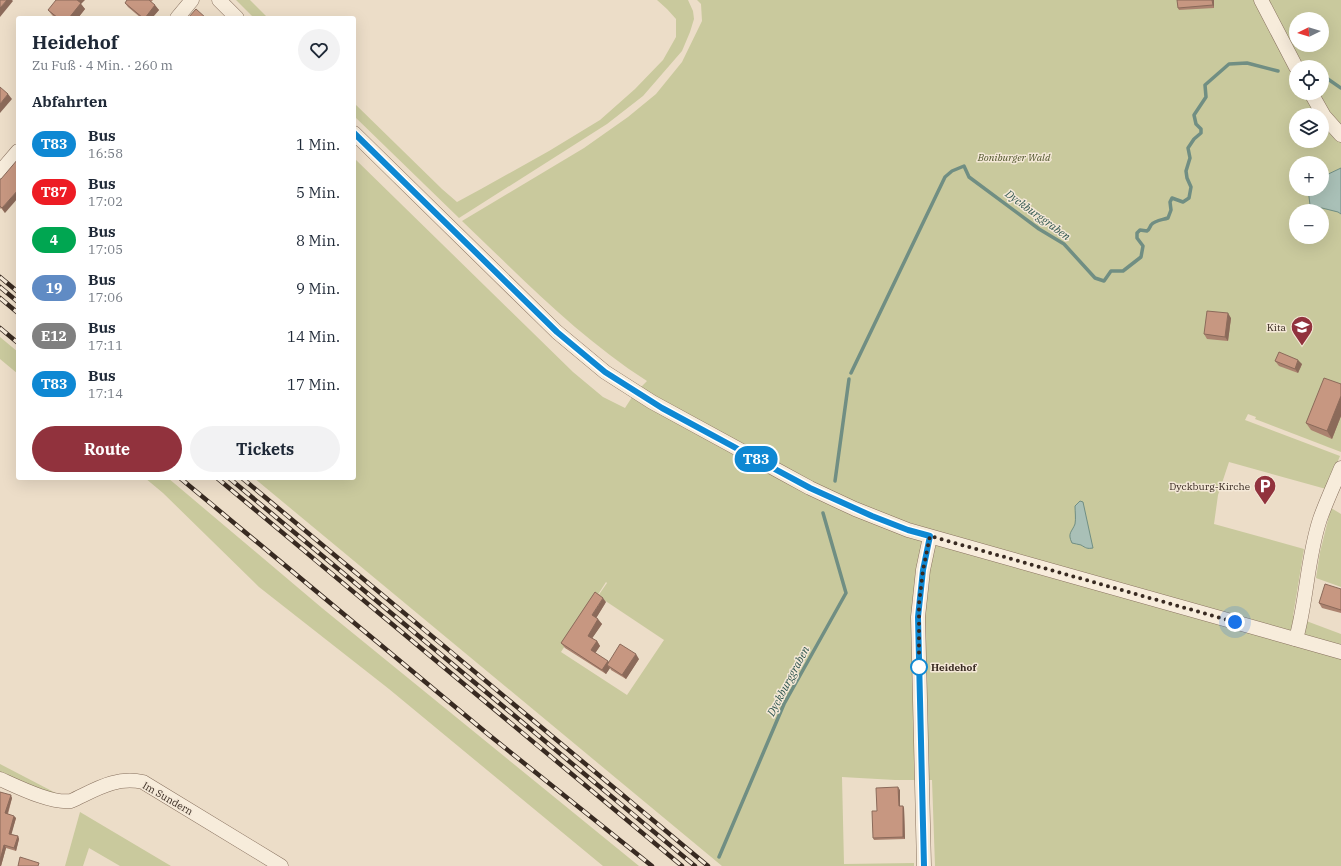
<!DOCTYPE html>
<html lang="de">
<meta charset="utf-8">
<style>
:root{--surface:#fff;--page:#f2f2f3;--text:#1f2937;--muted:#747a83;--accent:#91323d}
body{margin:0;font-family:"IBM Plex Serif",serif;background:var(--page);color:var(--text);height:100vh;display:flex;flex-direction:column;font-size:15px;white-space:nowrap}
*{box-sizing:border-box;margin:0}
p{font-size:13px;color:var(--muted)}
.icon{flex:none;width:22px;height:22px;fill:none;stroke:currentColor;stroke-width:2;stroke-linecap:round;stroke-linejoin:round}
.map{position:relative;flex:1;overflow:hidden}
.panel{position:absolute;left:16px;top:16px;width:340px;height:464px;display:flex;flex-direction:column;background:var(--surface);border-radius:4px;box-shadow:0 4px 16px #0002}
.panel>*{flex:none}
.badge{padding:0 8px;border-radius:13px;font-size:14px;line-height:26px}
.needle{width:26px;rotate:265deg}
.buttons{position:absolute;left:1289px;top:12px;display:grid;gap:8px}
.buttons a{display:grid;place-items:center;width:40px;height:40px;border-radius:50%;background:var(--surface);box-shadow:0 4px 16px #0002;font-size:20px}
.you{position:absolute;width:20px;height:20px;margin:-10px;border:3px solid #fff;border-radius:50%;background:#1a73e8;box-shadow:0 0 0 6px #1a73e833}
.map>.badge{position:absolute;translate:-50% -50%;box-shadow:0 0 0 2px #fff}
h2{padding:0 16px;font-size:15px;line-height:36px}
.round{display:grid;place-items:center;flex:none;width:42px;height:42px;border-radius:21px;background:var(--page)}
.headline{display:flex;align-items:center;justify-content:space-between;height:68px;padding:0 16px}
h1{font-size:19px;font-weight:700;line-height:30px}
.primary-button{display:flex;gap:8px;margin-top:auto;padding:8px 16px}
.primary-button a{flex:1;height:46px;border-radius:24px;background:var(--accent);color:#fff;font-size:16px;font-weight:700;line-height:46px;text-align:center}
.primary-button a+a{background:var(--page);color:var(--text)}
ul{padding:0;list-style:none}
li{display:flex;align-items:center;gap:12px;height:48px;padding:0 16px}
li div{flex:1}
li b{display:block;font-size:15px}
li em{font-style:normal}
li .badge{min-width:44px;font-weight:700;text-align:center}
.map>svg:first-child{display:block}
</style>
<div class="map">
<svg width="1341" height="866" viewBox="0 0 1341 866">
<rect width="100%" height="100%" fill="#ecddc8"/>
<g fill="#c9c99d" fill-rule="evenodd">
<polygon points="236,0 250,0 268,18 254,18"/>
<polygon points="657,0 688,0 693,11 694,19 690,32 682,51 643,96 607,124 459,218 354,116 354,103 442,189 457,202 481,189 549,151 600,120 635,89 663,60 676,37 676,19 667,9"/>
<path d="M697 0H1341V168L1322 177V163H1296V189H1308L1310 205 1339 212 1341 214V452L1255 419 1256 417 1248 414 1245 420 1340 456 1326 489 1229 462 1218 495 1214 524 1304 549 1293 616 1341 634V866H935L932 780H895L842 777 844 864 914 863V866H722L254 478H354V158L573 372 603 397 625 408 634 394 647 381C578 337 521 277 462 221L584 148 628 117 656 94 682 62 702 21 701 4ZM1296 19H1322V45H1296ZM1296 67H1322V93H1296ZM1296 115H1322V141H1296ZM1296 211H1322V237H1296ZM606 582 607 583 598 596 664 640 627 695 561 652Z"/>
<polygon points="0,337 18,352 18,374 0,359"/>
<polygon points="145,478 168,478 322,608 639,866 603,866 389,689 259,587 163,493"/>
<polygon points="1331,508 1341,514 1341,587 1316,578 1320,552"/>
<polygon points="0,764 71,801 0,779"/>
<polygon points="80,812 171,866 120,866 89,848 83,866 65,866"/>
</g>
<g fill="#a9c0b7" stroke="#708e83">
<polygon points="1341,168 1341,214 1338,212 1310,205 1308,189 1322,189 1322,177"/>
<path d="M1080 501 1083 502 1093 548C1087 549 1086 548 1081 545 1078 544 1075 544 1072 543 1067 533 1072 532 1075 524 1076 519 1075 511 1075 506Z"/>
</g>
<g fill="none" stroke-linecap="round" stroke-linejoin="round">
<g stroke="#708e83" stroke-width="3.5">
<polyline points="1325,77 1341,88"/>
<path d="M851 373 945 177 952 171 964 166 969 177 1039 229 1064 244 1095 278 1104 281 1111 271H1123L1141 257 1143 246 1137 238V233L1140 230 1147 231C1149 230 1150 227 1151 225 1155 220 1162 220 1168 218L1171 210 1170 202 1172 198 1183 202 1189 198 1191 187 1187 178 1186 171 1190 158 1188 148 1194 139 1201 133V129L1196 124 1194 115 1206 97 1205 85 1229 64 1247 63 1278 71"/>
<polyline points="835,481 849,379"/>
<polyline points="719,857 784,704 846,593 823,513"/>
</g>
<g stroke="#87705e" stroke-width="15">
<g id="minor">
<polyline points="219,0 237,18"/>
<polyline points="1261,0 1296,67"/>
<polyline points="177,18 192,0"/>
<polyline points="1311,93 1324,116 1341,135"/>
<polyline points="354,133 557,332 605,372 652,402 810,488 855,509 908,530 1341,652"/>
<polyline points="0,172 18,151"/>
<path d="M1296 639C1307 600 1307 558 1320 519 1326 502 1334 485 1341 468"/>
<path d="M0 779C18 787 52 804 71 801 95 790 115 776 143 782L281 866"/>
<polyline points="924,866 918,617 923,570 930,537"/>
</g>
</g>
<use href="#minor" stroke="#f7ecdb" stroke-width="14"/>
<g stroke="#382a21" stroke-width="4.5">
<g id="rail">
<polyline points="0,277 18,292"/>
<polyline points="0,287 18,302"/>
<polyline points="0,298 18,313"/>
<polyline points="0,328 18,343"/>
<polyline points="180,478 489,735 652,866"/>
<polyline points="217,478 682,866"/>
<polyline points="229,478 695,866"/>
<polyline points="242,478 708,866"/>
</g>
</g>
<use href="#rail" stroke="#f4e8d7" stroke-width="3" stroke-dasharray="9" stroke-linecap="butt"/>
</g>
<g fill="#ab826f">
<polygon points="127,0 153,0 151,2 159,10 152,18 141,18 128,7 125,3"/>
<polygon points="1214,0 1214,8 1179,10 1178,8"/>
<polygon points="81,4 85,9 78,18 55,18 52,15 48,10"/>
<polygon points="0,179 5,213 1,208 0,209"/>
<polygon points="1231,318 1228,341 1207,339 1204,334"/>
<polygon points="1275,361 1302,364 1298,373 1279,366"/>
<polygon points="1341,384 1341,416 1332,439 1311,430 1306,423"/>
<polygon points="1341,589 1341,613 1322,608 1319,603"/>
<polygon points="606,602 596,618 602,624 592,638 597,641 600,646 595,653 609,662 639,659 626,679 611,670 610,668 606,674 565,648 561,643"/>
<polygon points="900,790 900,806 903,806 904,808 905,839 874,840 873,838 877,811"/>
<polygon points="0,792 12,798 8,814 16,818 11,834 18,836 19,839 16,851 6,848 1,866"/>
</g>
<g fill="#8b6a5a">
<polygon points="7,0 12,0 13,1 0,17 0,8"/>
<polygon points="77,0 85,0 81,4 85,9 78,18 69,18"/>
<polygon points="1212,0 1214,0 1214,8 1213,5"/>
<polygon points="155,5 159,10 152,18 145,18"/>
<polygon points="8,94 12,99 0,113 0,104"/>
<polygon points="18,190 18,198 5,213 2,208"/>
<polygon points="1228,313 1231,318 1228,341 1225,337"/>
<polygon points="1298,360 1302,364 1298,373 1295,369"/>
<polygon points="1341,396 1341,416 1332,439 1327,431"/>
<polygon points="603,598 606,602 595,620 592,615"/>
<polygon points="598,619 602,624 591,640 588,636"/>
<polygon points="597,641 600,646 594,655 591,650"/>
<polygon points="636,654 639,659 626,679 622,675"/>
<polygon points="608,661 611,666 607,665 610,668 606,674 602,670"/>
<polygon points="898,787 900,790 900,808 899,806"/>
<polygon points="11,795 12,798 7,815 5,813"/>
<polygon points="903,806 904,808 905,839 903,837"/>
<polygon points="14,816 16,818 11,836 9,834"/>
<polygon points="18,836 19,839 16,851 14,848"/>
<polygon points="4,845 6,848 1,866 0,866 0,860"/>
</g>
<g fill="#c79781" stroke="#8b6a5a">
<polygon points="0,0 7,0 0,8"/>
<polygon points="56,0 77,0 81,3 69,18 58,18 48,10"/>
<polygon points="127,0 149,0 155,5 145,18 143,18 125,3"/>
<polygon points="1177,0 1212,0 1213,5 1178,8"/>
<polygon points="196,9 206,18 188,18"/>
<polygon points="0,87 8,94 0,104"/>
<polygon points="18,159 18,190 2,208 0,206 0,179 1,179"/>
<polygon points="1207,311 1228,313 1225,337 1204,334"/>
<polygon points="1279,352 1298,360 1295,369 1275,361"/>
<polygon points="1324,378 1341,384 1341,396 1327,431 1306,423"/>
<polygon points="1325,584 1341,589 1341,610 1319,603"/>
<polygon points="595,592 603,598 592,615 598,619 588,636 597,641 591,650 608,661 602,670 561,643"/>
<polygon points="620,644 636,654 622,675 607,665"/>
<polygon points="898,787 899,806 903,806 903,837 873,838 872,811 877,811 876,788"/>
<polygon points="0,792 11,795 5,813 14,816 9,834 18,836 14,848 4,845 0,860"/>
<polygon points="20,857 39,863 38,866 18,866"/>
</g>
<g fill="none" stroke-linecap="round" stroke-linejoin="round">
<g stroke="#fff" stroke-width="9">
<polyline id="line" points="354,133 557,332 605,372 662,408 810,488 872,516 908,530 930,536 923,570 918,617 924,866"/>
</g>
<use href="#line" stroke="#0e88d3" stroke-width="6"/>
<polyline stroke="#382a21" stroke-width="4" stroke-dasharray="0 7.2" points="919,667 919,604 923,570 930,536 1235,622"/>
</g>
<defs>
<g id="school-pin" transform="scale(1.15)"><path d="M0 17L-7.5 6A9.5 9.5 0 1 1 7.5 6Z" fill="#91323d" stroke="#f4e8d7"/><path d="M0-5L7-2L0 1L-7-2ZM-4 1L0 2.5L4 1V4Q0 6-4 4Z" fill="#fff"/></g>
<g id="parking-pin" transform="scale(1.15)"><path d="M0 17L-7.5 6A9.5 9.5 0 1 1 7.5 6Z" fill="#91323d" stroke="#f4e8d7"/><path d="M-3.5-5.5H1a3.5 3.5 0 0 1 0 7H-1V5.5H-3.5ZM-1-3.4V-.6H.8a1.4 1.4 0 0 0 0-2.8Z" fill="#fff"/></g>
</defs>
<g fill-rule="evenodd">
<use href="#school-pin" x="1302" y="327"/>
<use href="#parking-pin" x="1265" y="486"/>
</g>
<circle fill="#fff" stroke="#0e88d3" stroke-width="2" cx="919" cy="667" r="8"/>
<g text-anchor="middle" stroke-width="3" stroke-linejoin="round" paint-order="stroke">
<g font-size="10" font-style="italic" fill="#4d5329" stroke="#f4e8d7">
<text x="1014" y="161">Boniburger Wald</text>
</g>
<g font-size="10" fill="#382a21" stroke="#f4e8d7" text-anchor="end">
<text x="1286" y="331">Kita</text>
<text x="1250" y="490">Dyckburg-Kirche</text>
</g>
<g font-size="10" font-weight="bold" fill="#382a21" stroke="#f4e8d7" text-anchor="start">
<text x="931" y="671">Heidehof</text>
</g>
<g font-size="10" fill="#382a21" stroke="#f4e8d7">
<text transform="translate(168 798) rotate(30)" y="4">Im Sundern</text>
</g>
<g font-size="11" font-style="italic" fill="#315750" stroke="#f4e8d7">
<text transform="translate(1038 215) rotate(36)" y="4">Dyckburggraben</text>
<text transform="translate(788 681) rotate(-62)" y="4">Dyckburggraben</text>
</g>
</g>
</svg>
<div class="buttons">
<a><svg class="needle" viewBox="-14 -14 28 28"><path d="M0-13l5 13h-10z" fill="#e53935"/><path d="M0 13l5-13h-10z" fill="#747a83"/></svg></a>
<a><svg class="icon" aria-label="locate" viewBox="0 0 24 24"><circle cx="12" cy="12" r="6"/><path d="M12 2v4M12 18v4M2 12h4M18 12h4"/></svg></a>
<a><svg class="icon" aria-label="layers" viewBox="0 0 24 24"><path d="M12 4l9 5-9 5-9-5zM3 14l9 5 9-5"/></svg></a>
<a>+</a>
<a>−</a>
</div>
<div class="you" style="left:1235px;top:622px"></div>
<b class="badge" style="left:756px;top:459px;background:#0e88d3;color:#fff">T83</b>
<section class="panel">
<div class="headline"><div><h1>Heidehof</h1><p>Zu Fuß · 4 Min. · 260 m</p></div><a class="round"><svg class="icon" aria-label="heart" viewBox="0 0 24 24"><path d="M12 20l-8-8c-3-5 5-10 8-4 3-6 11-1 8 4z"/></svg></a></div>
<h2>Abfahrten</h2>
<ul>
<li><span class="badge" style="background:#0e88d3;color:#fff">T83</span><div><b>Bus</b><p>16:58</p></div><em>1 Min.</em></li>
<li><span class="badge" style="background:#ed1c24;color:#fff">T87</span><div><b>Bus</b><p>17:02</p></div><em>5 Min.</em></li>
<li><span class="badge" style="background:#00a651;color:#fff">4</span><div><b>Bus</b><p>17:05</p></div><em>8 Min.</em></li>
<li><span class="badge" style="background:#608bc4;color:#fff">19</span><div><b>Bus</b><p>17:06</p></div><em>9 Min.</em></li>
<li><span class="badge" style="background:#808080;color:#fff">E12</span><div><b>Bus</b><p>17:11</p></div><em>14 Min.</em></li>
<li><span class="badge" style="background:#0e88d3;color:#fff">T83</span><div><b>Bus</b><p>17:14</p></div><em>17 Min.</em></li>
</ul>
<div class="primary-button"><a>Route</a><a>Tickets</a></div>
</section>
</div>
